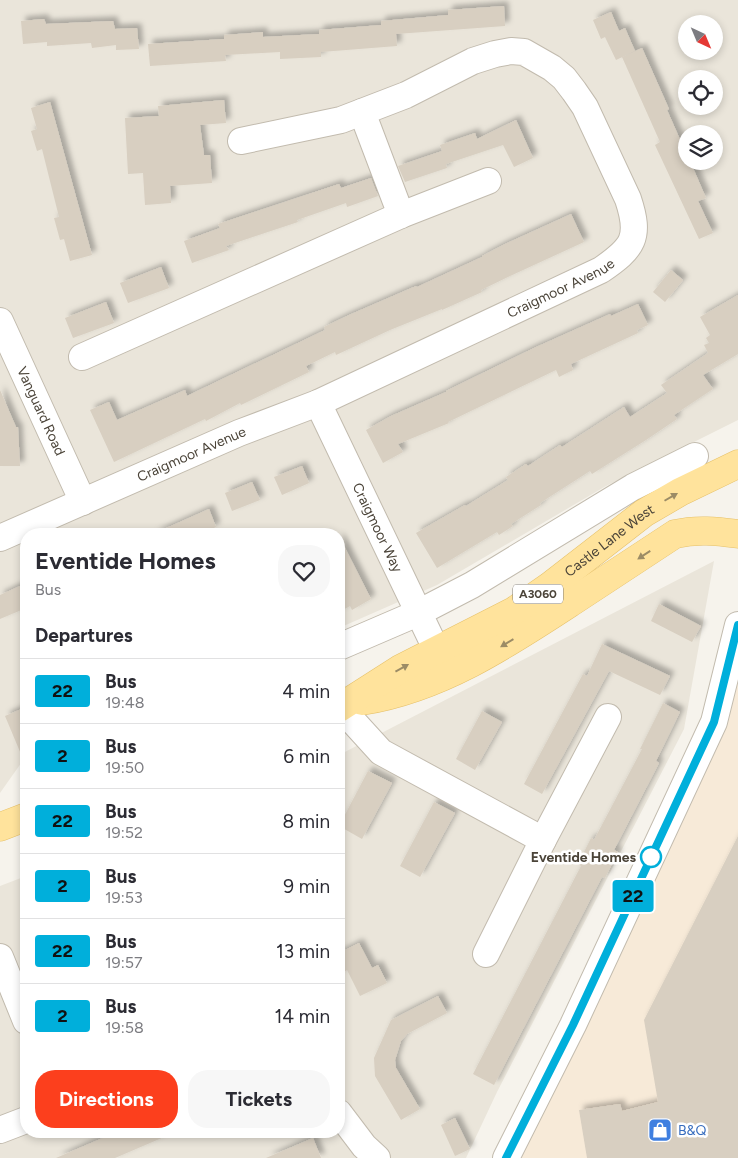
<!DOCTYPE html>
<style>
:root{--surface:#fff;--page:#f7f7f7;--text:#2b2b33;--muted:#7c7c81;--line:#e1e1e2;--accent:#fc3f1d}
body{margin:0;font-family:Figtree,sans-serif;background:var(--page);color:var(--text);height:100vh;display:flex;flex-direction:column;font-size:19px;white-space:nowrap}
*{box-sizing:border-box;margin:0}
p{font-size:16px;color:var(--muted)}
.icon{flex:none;width:28px;height:28px;fill:none;stroke:currentColor;stroke-width:2;stroke-linecap:round;stroke-linejoin:round}
.map{position:relative;flex:1;overflow:hidden}
.side{position:absolute;left:20px;top:528px;width:325px;height:610px;display:flex;flex-direction:column;background:var(--surface);border-radius:20px;box-shadow:0 2px 8px #0003}
.side>*{flex:none}
.badge{padding:0 10px;border-radius:4px;font-size:18px;line-height:32px}
.needle{width:32px;rotate:136deg}
.controls{position:absolute;left:678px;top:15px;display:grid;gap:10px}
.controls a{display:grid;place-items:center;width:45px;height:45px;border-radius:50%;background:var(--surface);box-shadow:0 2px 8px #0003;font-size:25px}
.map>.badge{position:absolute;translate:-50% -50%;box-shadow:0 0 0 2px #fff}
h2{padding:0 15px;font-size:19px;line-height:45px}
.round{display:grid;place-items:center;flex:none;width:52px;height:52px;border-radius:20px;background:var(--page)}
.head{display:flex;align-items:center;justify-content:space-between;height:85px;padding:0 15px}
h1{font-size:24px;font-weight:700;line-height:38px}
.button{display:flex;gap:10px;margin-top:auto;padding:10px 15px}
.button a{flex:1;height:58px;border-radius:20px;background:var(--accent);color:#fff;font-size:20px;font-weight:700;line-height:58px;text-align:center}
.button a+a{background:var(--page);color:var(--text)}
ul{padding:0;list-style:none}
li{display:flex;align-items:center;gap:15px;height:65px;padding:0 15px;border-top:1px solid var(--line)}
li div{flex:1}
li b{display:block;font-size:19px}
li em{font-style:normal}
li .badge{min-width:55px;font-weight:700;text-align:center}
.map>svg:first-child{display:block}
</style>
<div class="map">
<svg width="738" height="1158" viewBox="0 0 738 1158">
<defs>
<filter id="shadow"><feDropShadow dx="4.5" dy="-4.5" stdDeviation="2.5" flood-color="#0004"/></filter>
</defs>
<rect width="100%" height="100%" fill="#f6f3ec"/>
<g fill="#eae5da" fill-rule="evenodd">
<path d="M0 0H738V420L606 486 437 585 339 628V534H26V758L24 759 0 793ZM686 24H714V51H686ZM686 79H714V106H686ZM686 134H714V161H686Z"/>
<polygon points="714,561 684,729 497,1092 466,1158 0,1158 0,886 26,876 26,1131 339,1131 339,755"/>
</g>
<polygon fill="#f7ead8" points="738,625 738,1158 510,1158 714,722"/>
<g fill="#d8cfc1" filter="url(#shadow)">
<polygon points="504,6 505,26 396,34 397,46 321,52 321,57 280,59 280,52 225,55 226,61 150,66 148,44 224,39 224,35 263,32 263,37 319,34 319,30 381,25 381,21 448,15 448,10"/>
<polygon points="611,12 619,31 625,28 635,51 616,60 605,37 601,39 593,20"/>
<polygon points="44,19 46,24 113,21 115,29 137,28 139,49 116,50 116,45 92,48 91,43 47,46 47,42 23,44 21,21"/>
<polygon points="642,48 669,109 667,110 686,153 686,161 690,161 706,198 698,201 713,233 699,239 655,145 660,142 622,57"/>
<polygon points="224,100 226,123 200,125 204,155 210,155 212,183 170,186 171,203 145,205 143,173 128,174 125,118 159,116 158,106"/>
<polygon points="50,102 92,255 70,261 64,239 60,240 54,218 59,217 42,149 37,151 31,131 37,129 31,108"/>
<polygon points="516,120 533,158 514,167 503,145 446,164 447,168 405,182 398,166 442,151 440,145 475,133 477,139"/>
<polygon points="371,178 378,196 347,207 346,203 297,220 298,222 226,246 229,250 192,263 184,241 220,228 218,224 339,184 341,188"/>
<polygon points="571,214 584,242 510,276 481,290 482,292 442,310 442,309 390,330 336,355 335,352 306,366 309,372 241,405 240,403 206,421 205,419 114,462 90,410 109,402 117,420 185,390 187,396 325,330 324,327 349,315 416,286 417,287 482,257 482,256 505,244"/>
<polygon points="161,267 169,288 128,303 120,283"/>
<polygon points="671,270 683,280 665,302 653,292"/>
<polygon points="738,295 738,354 703,375 713,389 674,415 677,419 646,440 592,474 590,471 540,503 541,505 511,524 513,526 499,535 497,532 437,568 416,533 465,505 466,506 508,480 506,477 526,464 528,466 560,445 562,447 624,407 630,417 667,393 661,385 708,353 704,345 709,343 706,338 710,335 700,317"/>
<polygon points="106,302 114,323 73,338 65,318"/>
<polygon points="638,304 648,325 637,330 638,333 571,364 573,370 559,377 556,370 448,422 449,423 398,444 403,452 383,463 366,430 391,416 446,392 446,391 534,348 610,314 611,316"/>
<polygon points="0,390 16,427 18,427 20,466 0,466"/>
<polygon points="302,466 309,483 282,495 274,477"/>
<polygon points="252,482 260,500 232,511 225,493"/>
<polygon points="209,509 216,527 201,534 153,534"/>
<polygon points="339,536 371,599 352,610 350,606 339,612"/>
<polygon points="20,586 26,601 26,608 0,619 0,595"/>
<polygon points="659,604 701,626 692,642 651,621"/>
<polygon points="602,644 670,676 660,695 609,671 542,794 524,784 583,674 587,676"/>
<polygon points="663,703 680,712 656,761 659,763 614,850 618,852 605,878 602,877 494,1085 473,1074 581,866 578,864 591,838 594,840 642,749 640,749"/>
<polygon points="26,707 26,766 5,716"/>
<polygon points="482,711 502,722 475,770 456,759"/>
<polygon points="368,771 392,783 362,839 339,826"/>
<polygon points="434,802 455,813 420,877 400,866"/>
<polygon points="738,836 738,1158 587,1158 579,1110 620,1104 622,1111 658,1102 644,1020"/>
<polygon points="359,943 372,968 378,965 387,983 360,996 347,970 339,975 339,953"/>
<polygon points="438,996 447,1013 407,1034 401,1041 395,1060 396,1068 420,1109 401,1120 375,1076 374,1058 391,1020"/>
<polygon points="455,1118 470,1149 455,1156 441,1125"/>
<polygon points="119,1131 178,1131 115,1158 56,1158"/>
<polygon points="313,1138 321,1158 266,1158"/>
</g>
<g fill="none" stroke-linecap="round" stroke-linejoin="round">
<g stroke="#c2bbae" stroke-width="28">
<g id="minor">
<polyline points="362,112 401,215"/>
<path id="s1" d="M0 321 83 502"/>
<polyline points="82,357 401,215 488,181"/>
<path id="s2" d="M318 403 437 651"/>
<path id="s3" d="M0 538 239 433 318 403 601 270C633 248 641 238 628 199L585 107 574 91 564 78 552 68 524 52 511 51 495 54 473 61 406 95 341 120 241 141"/>
<polyline points="339,647 418,613 472,585 633,487 695,456"/>
<polyline points="340,707 381,752 543,840 486,954"/>
<polyline points="543,840 608,717"/>
<polyline points="0,957 26,1021"/>
<polyline points="339,1113 364,1146 377,1158"/>
<polyline points="0,1130 26,1120"/>
<polyline points="506,1158 573,1025 714,722 738,625"/>
</g>
</g>
<g stroke="#e6c16a" stroke-width="29">
<g id="major">
<path d="M362 701C439 689 506 645 570 603 605 580 640 557 675 534 697 529 716 531 738 534"/>
<path id="s4" d="M339 708 400 669 514 611 550 586 644 513 680 492 738 464"/>
<polyline points="0,827 26,817"/>
</g>
</g>
<use href="#minor" stroke="#fff" stroke-width="26"/>
<use href="#major" stroke="#ffe39c" stroke-width="28"/>
</g>
<defs><path id="oneway-solid" d="M-6-.8H1V-3.2L6.5 0L1 3.2V.8H-6Z" transform="scale(1.25)"/></defs>
<g fill="#9c8c66">
<use href="#oneway-solid" transform="translate(671 497) rotate(-30)"/>
<use href="#oneway-solid" transform="translate(644 555) rotate(147)"/>
<use href="#oneway-solid" transform="translate(507 643) rotate(149)"/>
<use href="#oneway-solid" transform="translate(402 668) rotate(-29)"/>
</g>
<g fill="none" stroke-linecap="round" stroke-linejoin="round">
<g stroke="#fff" stroke-width="11">
<polyline id="line" points="506,1158 573,1025 714,722 738,625"/>
</g>
<use href="#line" stroke="#00afdb" stroke-width="8"/>
</g>
<defs>
<g id="shop-square" transform="scale(1.25)"><rect x="-9" y="-9" width="18" height="18" rx="4" fill="#3f7fe0" stroke="#fff"/><path d="M-5-2.5h2.3a2.7 3.5 0 0 1 5.4 0H5L5.5 6h-11ZM-1.5-2.5h3a1.5 2.3 0 0 0-3 0Z" fill="#fff"/></g>
</defs>
<g fill-rule="evenodd">
<use href="#shop-square" x="660" y="1130"/>
</g>
<circle fill="#fff" stroke="#00afdb" stroke-width="2.5" cx="651" cy="857" r="10"/>
<g text-anchor="middle" stroke-width="5" stroke-linejoin="round" paint-order="stroke">
<rect fill="#fff" stroke="#817c74" stroke-width="1" x="513" y="584.5" width="50" height="19" rx="4"/>
<g font-size="12" font-weight="bold" fill="#4b4439">
<text x="538" y="598">A3060</text>
</g>
<g font-size="14" fill="#4b4439" stroke="#fff">
<text dy="5" stroke="none"><textPath href="#s3" startOffset="614">Craigmoor Avenue</textPath></text>
<text dy="5" stroke="none"><textPath href="#s1" startOffset="99">Vanguard Road</textPath></text>
<text dy="5" stroke="none"><textPath href="#s3" startOffset="209">Craigmoor Avenue</textPath></text>
<text dy="5" stroke="none"><textPath href="#s2" startOffset="138">Craigmoor Way</textPath></text>
<text dy="5" stroke="none"><textPath href="#s4" startOffset="319">Castle Lane West</textPath></text>
</g>
<g font-size="14" font-weight="bold" fill="#4b4439" stroke="#fff" text-anchor="end">
<text x="636" y="862">Eventide Homes</text>
</g>
<g font-size="14" fill="#366cbe" stroke="#fff" text-anchor="start">
<text x="678" y="1135">B&amp;Q</text>
</g>
</g>
</svg>
<div class="controls">
<a><svg class="needle" viewBox="-14 -14 28 28"><path d="M0-13l5 13h-10z" fill="#e53935"/><path d="M0 13l5-13h-10z" fill="#7c7c81"/></svg></a>
<a><svg class="icon" aria-label="locate" viewBox="0 0 24 24"><circle cx="12" cy="12" r="6"/><path d="M12 2v4M12 18v4M2 12h4M18 12h4"/></svg></a>
<a><svg class="icon" aria-label="layers" viewBox="0 0 24 24"><path d="M12 4l9 5-9 5-9-5zM3 14l9 5 9-5"/></svg></a>
</div>
<b class="badge" style="left:633px;top:896px;background:#00afdb;color:#111">22</b>
<section class="side">
<div class="head"><div><h1>Eventide Homes</h1><p>Bus</p></div><a class="round"><svg class="icon" aria-label="heart" viewBox="0 0 24 24"><path d="M12 20l-8-8c-3-5 5-10 8-4 3-6 11-1 8 4z"/></svg></a></div>
<h2>Departures</h2>
<ul>
<li><span class="badge" style="background:#00afdb;color:#111">22</span><div><b>Bus</b><p>19:48</p></div><em>4 min</em></li>
<li><span class="badge" style="background:#00afdb;color:#111">2</span><div><b>Bus</b><p>19:50</p></div><em>6 min</em></li>
<li><span class="badge" style="background:#00afdb;color:#111">22</span><div><b>Bus</b><p>19:52</p></div><em>8 min</em></li>
<li><span class="badge" style="background:#00afdb;color:#111">2</span><div><b>Bus</b><p>19:53</p></div><em>9 min</em></li>
<li><span class="badge" style="background:#00afdb;color:#111">22</span><div><b>Bus</b><p>19:57</p></div><em>13 min</em></li>
<li><span class="badge" style="background:#00afdb;color:#111">2</span><div><b>Bus</b><p>19:58</p></div><em>14 min</em></li>
</ul>
<div class="button"><a>Directions</a><a>Tickets</a></div>
</section>
</div>
